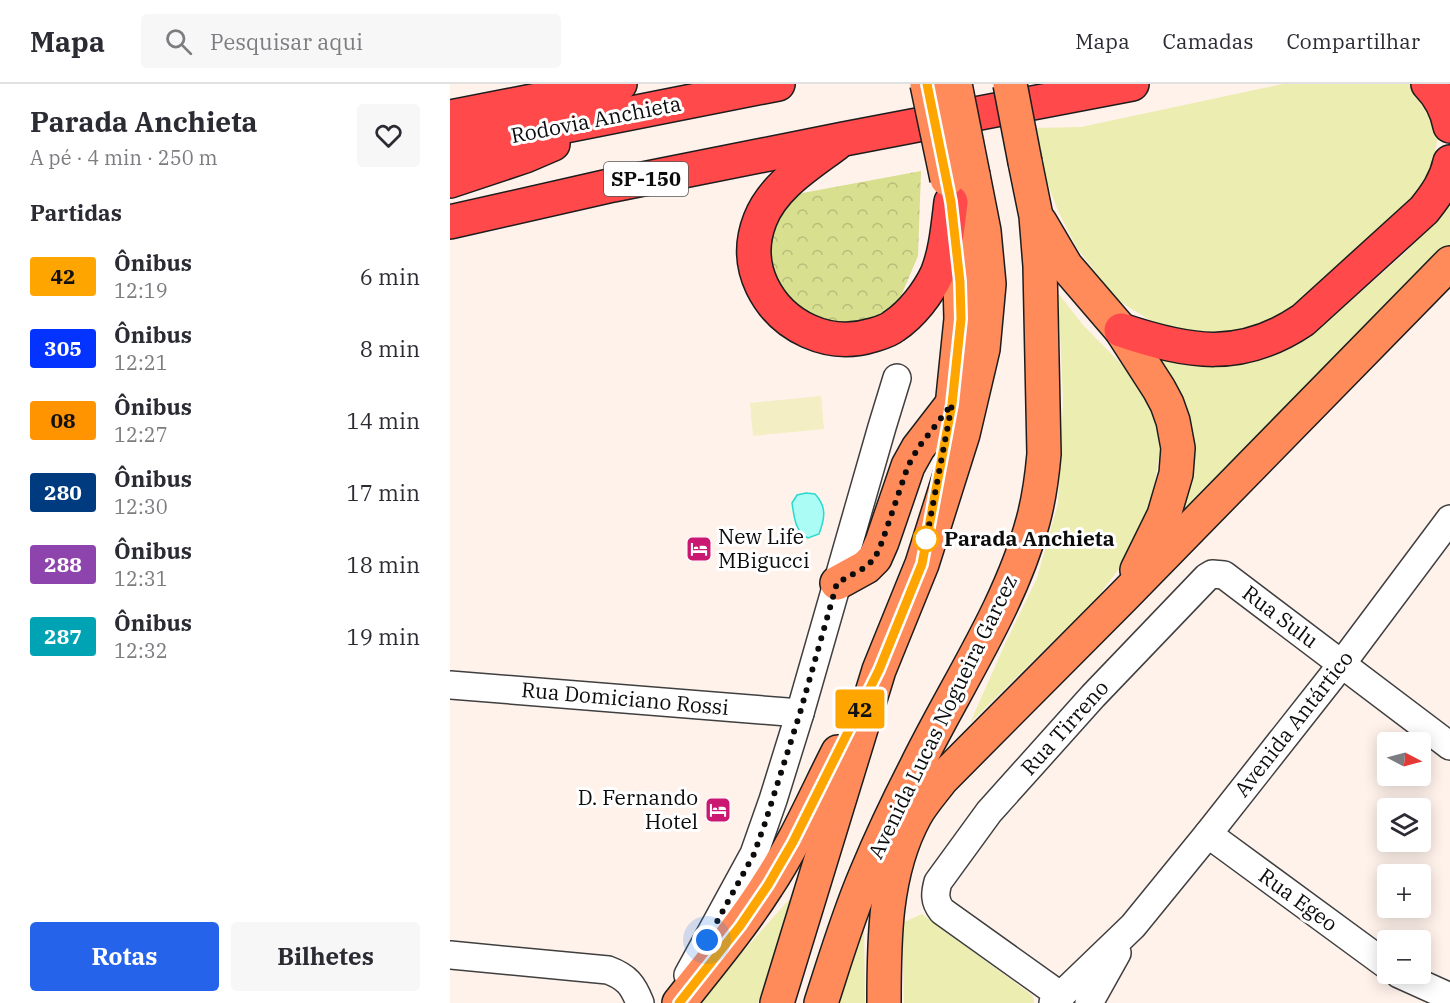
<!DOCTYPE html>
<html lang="pt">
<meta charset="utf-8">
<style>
:root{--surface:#fff;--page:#f7f7f7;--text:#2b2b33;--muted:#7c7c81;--line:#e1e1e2;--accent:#2563eb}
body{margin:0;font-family:"IBM Plex Serif",serif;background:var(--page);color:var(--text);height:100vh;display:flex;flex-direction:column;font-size:22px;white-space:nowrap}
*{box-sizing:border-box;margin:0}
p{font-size:20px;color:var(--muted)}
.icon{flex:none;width:33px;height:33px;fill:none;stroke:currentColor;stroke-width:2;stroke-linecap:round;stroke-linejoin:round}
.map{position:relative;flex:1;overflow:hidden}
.drawer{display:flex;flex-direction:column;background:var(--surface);width:450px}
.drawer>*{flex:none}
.badge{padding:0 12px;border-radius:4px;font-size:21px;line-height:39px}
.needle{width:39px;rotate:96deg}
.controls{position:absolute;left:927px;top:648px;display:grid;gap:12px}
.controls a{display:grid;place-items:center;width:54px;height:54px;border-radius:6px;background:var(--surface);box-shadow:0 3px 15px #0003;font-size:30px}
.you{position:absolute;width:30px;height:30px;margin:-15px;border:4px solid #fff;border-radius:50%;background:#1a73e8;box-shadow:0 0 0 9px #1a73e833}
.map>.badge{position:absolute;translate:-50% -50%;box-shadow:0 0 0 3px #fff}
h2{padding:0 30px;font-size:22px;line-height:54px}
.round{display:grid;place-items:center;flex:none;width:63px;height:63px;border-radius:6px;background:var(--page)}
.overview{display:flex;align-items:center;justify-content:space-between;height:102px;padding:0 30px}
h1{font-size:28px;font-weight:700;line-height:45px}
.cta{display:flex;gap:12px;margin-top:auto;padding:12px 30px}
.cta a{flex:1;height:69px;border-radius:6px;background:var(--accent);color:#fff;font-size:24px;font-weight:700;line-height:69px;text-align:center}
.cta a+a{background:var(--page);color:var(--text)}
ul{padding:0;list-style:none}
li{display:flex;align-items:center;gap:18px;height:72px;padding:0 30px}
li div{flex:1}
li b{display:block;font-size:22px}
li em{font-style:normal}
li .badge{min-width:66px;font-weight:700;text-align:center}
header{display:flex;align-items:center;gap:36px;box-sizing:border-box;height:84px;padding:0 30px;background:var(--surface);border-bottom:2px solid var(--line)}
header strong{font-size:28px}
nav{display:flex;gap:33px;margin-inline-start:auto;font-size:21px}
.search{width:420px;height:54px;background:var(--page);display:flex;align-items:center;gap:15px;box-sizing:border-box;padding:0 21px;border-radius:6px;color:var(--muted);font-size:22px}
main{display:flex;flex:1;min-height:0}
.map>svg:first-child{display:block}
</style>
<header>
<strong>Mapa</strong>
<div class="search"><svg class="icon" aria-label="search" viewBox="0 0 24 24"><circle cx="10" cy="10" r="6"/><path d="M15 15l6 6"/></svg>Pesquisar aqui</div>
<nav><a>Mapa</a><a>Camadas</a><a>Compartilhar</a></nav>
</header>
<main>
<section class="drawer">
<div class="overview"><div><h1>Parada Anchieta</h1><p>A pé · 4 min · 250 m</p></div><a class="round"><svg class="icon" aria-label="heart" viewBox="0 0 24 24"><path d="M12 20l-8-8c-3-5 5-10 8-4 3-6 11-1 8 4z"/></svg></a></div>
<h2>Partidas</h2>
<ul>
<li><span class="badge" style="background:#ffa500;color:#111">42</span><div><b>Ônibus</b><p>12:19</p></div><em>6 min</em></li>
<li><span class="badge" style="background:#0432ff;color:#fff">305</span><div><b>Ônibus</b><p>12:21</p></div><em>8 min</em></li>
<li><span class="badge" style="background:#ff9300;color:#111">08</span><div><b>Ônibus</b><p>12:27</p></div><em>14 min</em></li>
<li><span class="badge" style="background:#003b80;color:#fff">280</span><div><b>Ônibus</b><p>12:30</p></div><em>17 min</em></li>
<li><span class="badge" style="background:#8e44ad;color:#fff">288</span><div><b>Ônibus</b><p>12:31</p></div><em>18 min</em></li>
<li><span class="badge" style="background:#00a3b4;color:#fff">287</span><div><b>Ônibus</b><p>12:32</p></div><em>19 min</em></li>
</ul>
<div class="cta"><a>Rotas</a><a>Bilhetes</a></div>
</section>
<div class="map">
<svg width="1000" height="919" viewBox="0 0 1000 919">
<defs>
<pattern id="forest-crowns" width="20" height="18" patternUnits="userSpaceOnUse" patternTransform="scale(1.5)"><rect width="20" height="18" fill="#d8df8f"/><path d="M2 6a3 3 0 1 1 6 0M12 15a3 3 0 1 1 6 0" fill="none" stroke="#b8be7a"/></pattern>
</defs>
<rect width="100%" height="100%" fill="#fff2eb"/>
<g fill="#ecedb1">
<polygon points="833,0 964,0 974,8 988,53 983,77 969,109 854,219 818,244 781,250 737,249 703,238 667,216 627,164 608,127 593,87 582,44 631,43"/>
<polygon points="1000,112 1000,163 730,434 699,272 781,280 824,271 867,247 956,168 980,141"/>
<polygon points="604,204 633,241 684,293 704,331 710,367 702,415 680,470 647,514 520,639 555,560 587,494 608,419 613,316 610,245"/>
<polygon points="344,810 308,919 247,919"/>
<polygon points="472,830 582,911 584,916 584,919 454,919 452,839"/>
<polygon points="414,836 415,919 387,919"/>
</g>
<polygon fill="url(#forest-crowns)" points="471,87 468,172 445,226 424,241 380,242 346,228 321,195 320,137 347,110"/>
<polygon fill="#f3eec4" points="371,312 374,345 303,352 300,319"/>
<path fill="#aafcf5" stroke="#2adacf" stroke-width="1.5" d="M356 409 365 410C377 423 375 434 369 450L358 454C345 448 344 432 342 419L347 411Z"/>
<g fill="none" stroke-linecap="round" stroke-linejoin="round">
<g stroke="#3f3f3f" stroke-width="30">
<g id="minor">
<polyline points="0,601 350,629"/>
<polyline points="758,750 938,882"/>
<path d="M0 871 158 886C177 893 183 901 190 919"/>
<polyline points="949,890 1000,913"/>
<polyline points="238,891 304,770 323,716 350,629 432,343 447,294"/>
<path d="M611 912 492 827C484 817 485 809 488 798L539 728 643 612 757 493 762 490 774 491 1000 662"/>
<polyline points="603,919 683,842 758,750 881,594 1000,435"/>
<polyline points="639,919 667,869"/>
</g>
</g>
<g stroke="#1d1d1d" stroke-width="36">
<g id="major">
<polyline points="503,135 510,198 511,235 503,313"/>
<polyline points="590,138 616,182 671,246 709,305 717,320 723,337 728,364 726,390 714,431 687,486"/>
<polyline points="387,499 416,483 425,474 432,458 458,382 468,364 502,320"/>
<path d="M229 919C259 881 291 843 317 802 345 760 365 713 388 668"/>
<polyline points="327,919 429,586 472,480 513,350 533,265 539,200 534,147 523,91"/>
<path d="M371 919C385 876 398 832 416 790 431 754 448 718 466 683 505 603 560 523 583 437 589 415 592 393 594 370L590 182 586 132 575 78"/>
<path d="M434 919C434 857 434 789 465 732 472 719 483 707 492 695L672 514 1000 179"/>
</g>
</g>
<g stroke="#1d1d1d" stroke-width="36">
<g id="highway">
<path d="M978 0C990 12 997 26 1000 42"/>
<polyline points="0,33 170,0"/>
<path d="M386 60C358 81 323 102 310 136 301 159 302 181 312 202 332 243 379 265 423 251 430 249 438 247 444 242 462 230 478 209 487 190 496 168 498 142 501 118"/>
<polyline points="0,65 328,0"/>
<polyline points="0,97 75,72 103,60"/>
<polyline points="0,138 163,101 394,55 682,0"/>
<path d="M671 246C739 269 791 278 853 236L974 126C986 111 996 97 1000 78"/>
</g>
</g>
<use href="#minor" stroke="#fff" stroke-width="27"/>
<use href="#major" stroke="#ff8b5b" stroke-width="33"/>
<use href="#highway" stroke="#ff494a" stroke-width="33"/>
<g stroke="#1d1d1d" stroke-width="36" stroke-linecap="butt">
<g id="major-bridge">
<polyline points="477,0 497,95"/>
<polyline points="505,0 523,91"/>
<polyline points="560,0 575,78"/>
</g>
</g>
<use href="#major-bridge" stroke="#ff8b5b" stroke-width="33"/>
</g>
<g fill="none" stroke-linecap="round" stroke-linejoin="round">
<g stroke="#fff" stroke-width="14">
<polyline id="line" points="229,919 290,842 318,801 343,758 429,586 472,480 502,320 511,235 510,198 501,118 477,0"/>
</g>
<use href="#line" stroke="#ffa500" stroke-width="9"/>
<polyline stroke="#0c0c0c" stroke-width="6" stroke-dasharray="0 10.8" points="257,856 304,770 315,739 350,629 387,499 416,483 425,474 432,458 458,382 468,364 502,320 476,457 476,455"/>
</g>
<defs>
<g id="hotel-square" transform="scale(1.35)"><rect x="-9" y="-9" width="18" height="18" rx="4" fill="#c91772" stroke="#fff"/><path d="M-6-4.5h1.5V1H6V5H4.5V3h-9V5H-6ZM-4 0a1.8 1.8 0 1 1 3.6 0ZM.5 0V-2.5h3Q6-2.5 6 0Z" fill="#fff"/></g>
</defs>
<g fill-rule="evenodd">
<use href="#hotel-square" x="249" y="465"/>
<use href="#hotel-square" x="268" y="726"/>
</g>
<circle fill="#fff" stroke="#ffa500" stroke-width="3" cx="476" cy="455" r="12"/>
<g text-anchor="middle" stroke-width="6" stroke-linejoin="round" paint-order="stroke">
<rect fill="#fff" stroke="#555" stroke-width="1.5" x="154" y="78" width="84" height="34" rx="4.5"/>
<g font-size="20" font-weight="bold" fill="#0c0c0c">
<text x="196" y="102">SP-150</text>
</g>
<g font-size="21" fill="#0c0c0c" stroke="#fff">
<text transform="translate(146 36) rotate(-11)" y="7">Rodovia Anchieta</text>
<text transform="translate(830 533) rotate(37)" y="7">Rua Sulu</text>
<text transform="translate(175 615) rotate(5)" y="7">Rua Domiciano Rossi</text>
<text transform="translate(493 633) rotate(-64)" y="7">Avenida Lucas Nogueira Garcez</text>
<text transform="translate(844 640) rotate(-52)" y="7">Avenida Antártico</text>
<text transform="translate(615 644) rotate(-48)" y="7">Rua Tirreno</text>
<text transform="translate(848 816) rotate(36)" y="7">Rua Egeo</text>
</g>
<g font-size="21" fill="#0c0c0c" stroke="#fff" text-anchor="start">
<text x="268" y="460">New Life<tspan x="268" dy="24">MBigucci</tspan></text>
<text x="248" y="721" text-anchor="end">D. Fernando<tspan x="248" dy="24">Hotel</tspan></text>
</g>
<g font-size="21" font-weight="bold" fill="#0c0c0c" stroke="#fff" text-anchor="start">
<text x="494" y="462">Parada Anchieta</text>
</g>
</g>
</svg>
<div class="controls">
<a><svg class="needle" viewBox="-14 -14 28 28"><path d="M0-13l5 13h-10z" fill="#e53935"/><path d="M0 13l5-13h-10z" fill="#7c7c81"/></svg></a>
<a><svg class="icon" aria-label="layers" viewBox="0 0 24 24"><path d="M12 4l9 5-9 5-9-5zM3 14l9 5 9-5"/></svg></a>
<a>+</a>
<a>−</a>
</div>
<div class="you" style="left:257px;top:856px"></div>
<b class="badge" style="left:410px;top:625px;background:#ffa500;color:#111">42</b>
</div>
</main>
